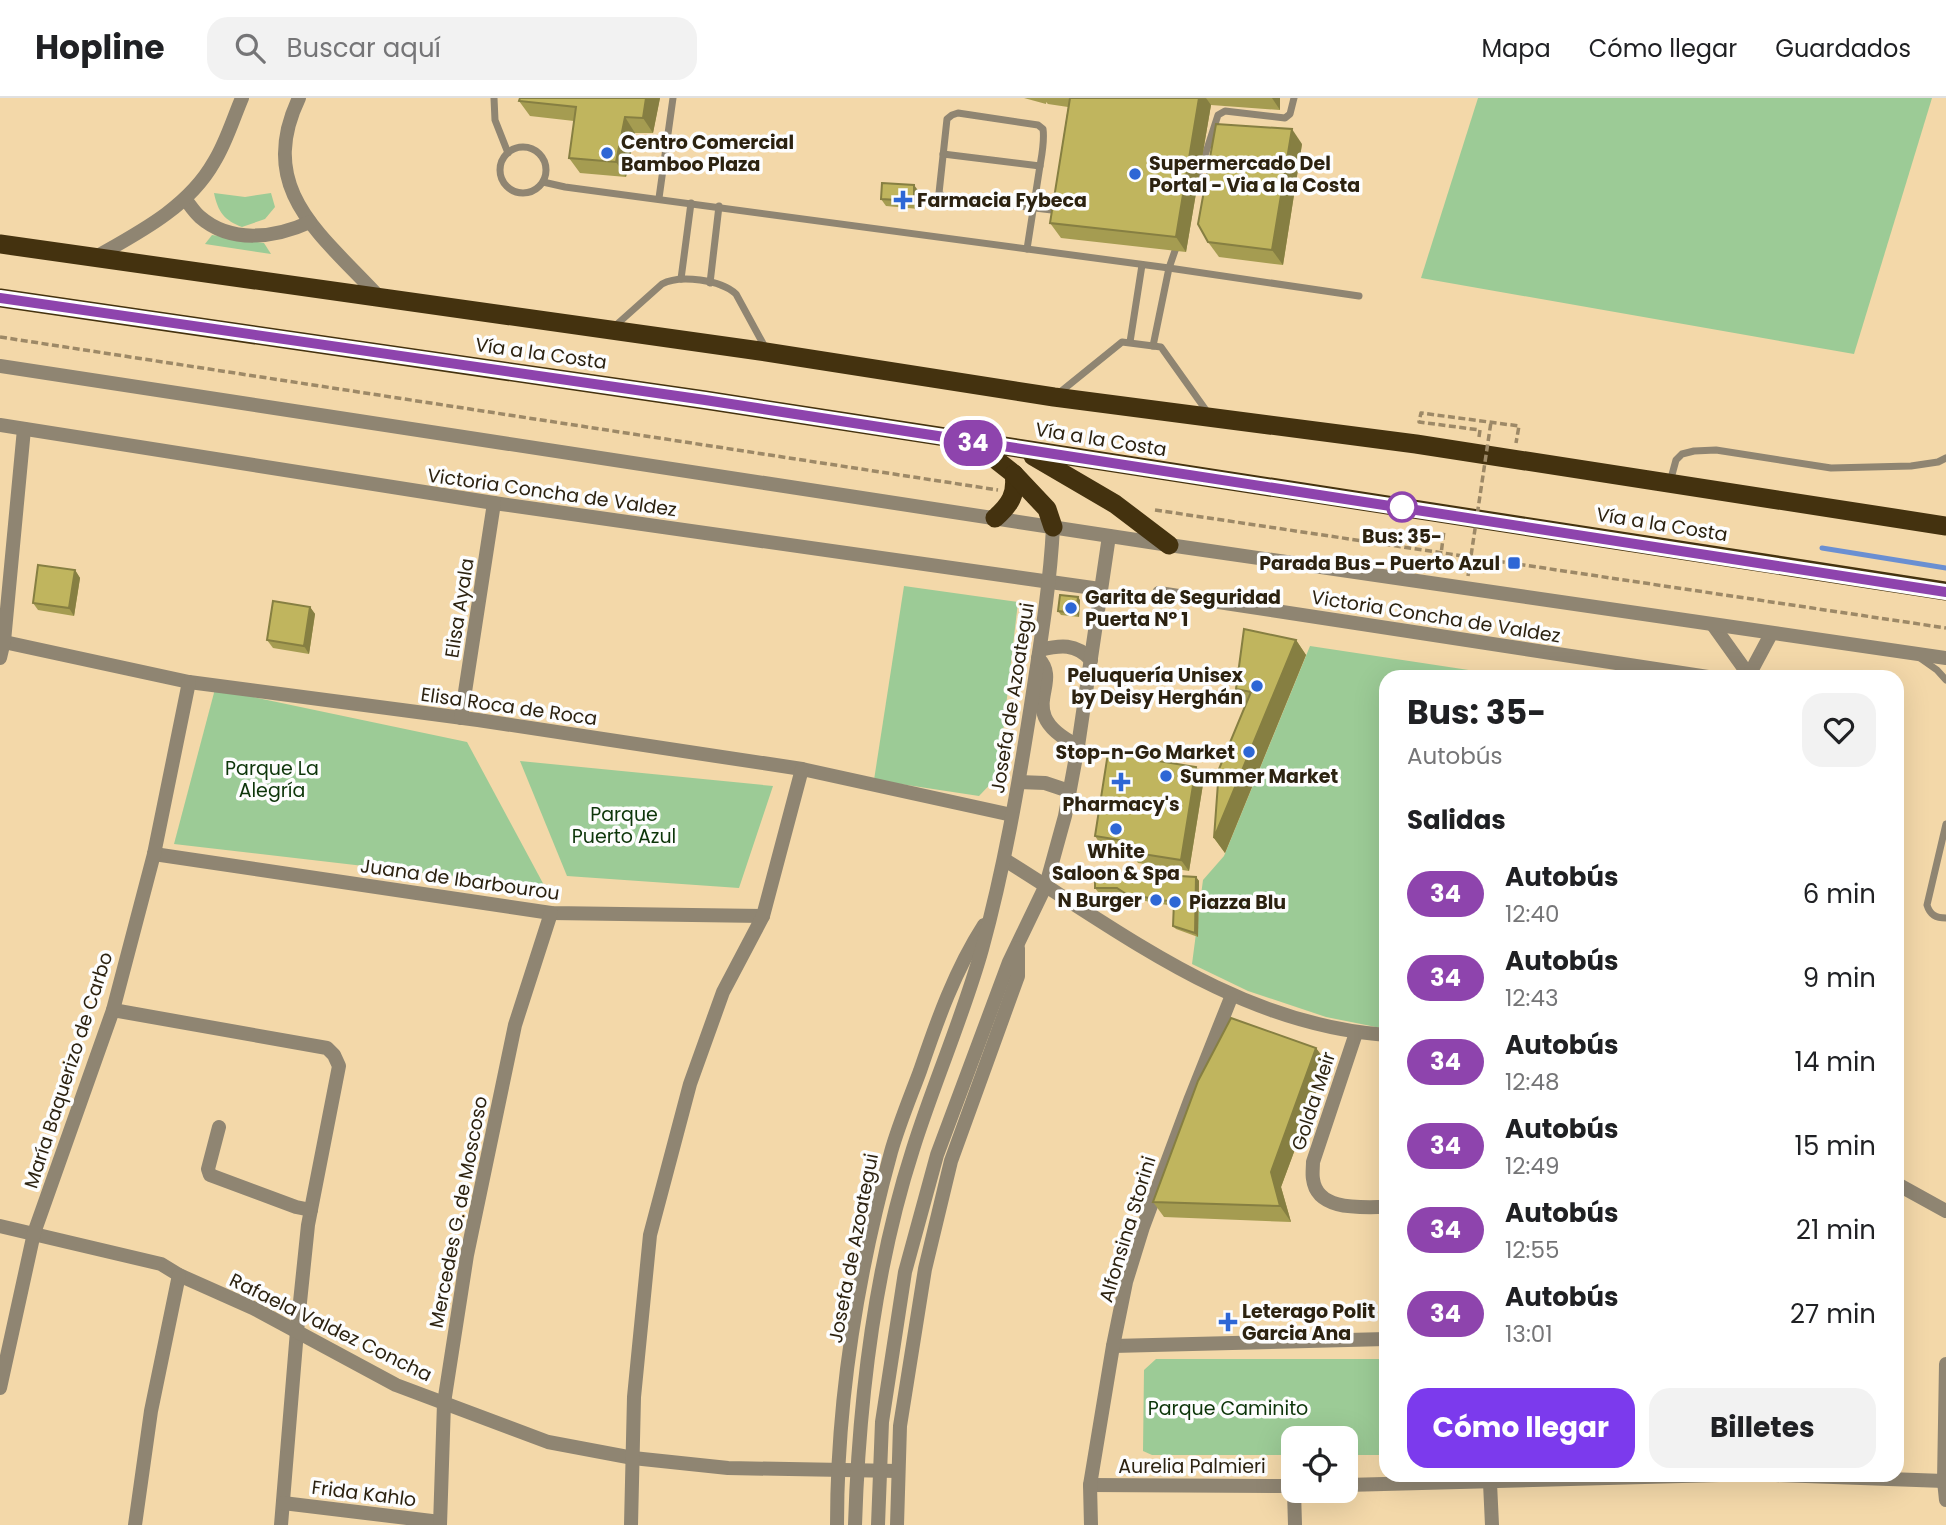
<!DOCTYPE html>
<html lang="es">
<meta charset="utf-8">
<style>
:root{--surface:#fff;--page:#f2f2f2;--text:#202124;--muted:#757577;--line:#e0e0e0;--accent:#7c3aed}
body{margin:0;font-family:Poppins,sans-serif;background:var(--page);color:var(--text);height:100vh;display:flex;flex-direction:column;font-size:26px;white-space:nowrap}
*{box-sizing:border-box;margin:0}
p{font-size:23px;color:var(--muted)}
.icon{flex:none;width:38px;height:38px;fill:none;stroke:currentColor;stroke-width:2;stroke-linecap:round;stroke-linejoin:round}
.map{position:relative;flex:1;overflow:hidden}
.panel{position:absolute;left:1379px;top:572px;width:525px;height:812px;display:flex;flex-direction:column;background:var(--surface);border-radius:21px;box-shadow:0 7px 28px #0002}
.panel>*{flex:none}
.badge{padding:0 14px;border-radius:23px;font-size:24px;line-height:46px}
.controls{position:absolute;left:1281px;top:1328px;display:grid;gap:14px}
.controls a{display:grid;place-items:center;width:77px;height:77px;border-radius:14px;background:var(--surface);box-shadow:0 7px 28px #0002;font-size:35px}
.map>.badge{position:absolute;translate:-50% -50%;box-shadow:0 0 0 4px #fff}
h2{padding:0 28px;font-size:26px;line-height:63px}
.round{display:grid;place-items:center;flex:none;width:74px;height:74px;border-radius:21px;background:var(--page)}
.summary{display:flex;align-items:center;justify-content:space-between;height:119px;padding:0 28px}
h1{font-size:33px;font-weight:700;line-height:52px}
.action{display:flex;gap:14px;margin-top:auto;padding:14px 28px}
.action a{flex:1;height:80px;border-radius:21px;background:var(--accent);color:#fff;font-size:28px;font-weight:700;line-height:80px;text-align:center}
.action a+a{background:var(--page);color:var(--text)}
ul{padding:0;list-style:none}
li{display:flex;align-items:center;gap:21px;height:84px;padding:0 28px}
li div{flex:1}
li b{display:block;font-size:26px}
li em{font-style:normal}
li .badge{min-width:77px;font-weight:700;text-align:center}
header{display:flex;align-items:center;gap:42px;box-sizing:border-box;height:98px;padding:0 35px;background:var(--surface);border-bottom:2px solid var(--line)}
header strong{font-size:33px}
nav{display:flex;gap:38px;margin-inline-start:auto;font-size:24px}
.search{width:490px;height:63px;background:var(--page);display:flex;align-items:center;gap:18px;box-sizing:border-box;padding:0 24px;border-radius:21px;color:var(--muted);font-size:26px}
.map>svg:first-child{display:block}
</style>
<header>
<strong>Hopline</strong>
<div class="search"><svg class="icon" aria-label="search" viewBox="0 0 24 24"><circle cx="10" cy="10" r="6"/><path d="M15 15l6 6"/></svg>Buscar aquí</div>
<nav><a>Mapa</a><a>Cómo llegar</a><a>Guardados</a></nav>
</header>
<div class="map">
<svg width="1946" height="1427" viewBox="0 0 1946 1427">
<rect width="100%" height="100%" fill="#f3d8a9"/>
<g fill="#9ccb96">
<polygon points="1478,0 1932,0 1854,256 1421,180"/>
<path d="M214 95 245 99 271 95 275 109 265 121 242 129C224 122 218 114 214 95Z"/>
<polygon points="212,137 264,145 271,156 205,146"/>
<polygon points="904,488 1018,504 998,678 979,698 874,682"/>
<polygon points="1310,548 1515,579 1386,579 1386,931 1326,919 1248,893 1192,866 1203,782 1224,758"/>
<polygon points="215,591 467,644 545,789 174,746"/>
<polygon points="520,663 773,688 739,790 567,778"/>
<polygon points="1156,1261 1386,1261 1386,1357 1346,1357 1346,1340 1293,1340 1293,1357 1152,1357 1143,1353 1144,1272"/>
</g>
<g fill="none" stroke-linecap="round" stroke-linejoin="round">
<polyline stroke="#6a8fd2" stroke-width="5" points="1822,450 1946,470"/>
<g stroke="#9d8967" stroke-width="3.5" stroke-dasharray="7 3.5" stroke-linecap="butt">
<polyline points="0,239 998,392"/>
<polyline points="1479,339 1480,332 1419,324 1421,315 1519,328 1516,345"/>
<polyline points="1155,412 1946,530"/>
<polyline points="1439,473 1444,432"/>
</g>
<g stroke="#8f8572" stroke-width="7">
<polyline points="494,0 495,22 508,55"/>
<circle cx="523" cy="72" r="23"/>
<polyline points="943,56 1040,68"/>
<polyline points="1197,82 1218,17 1225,13 1285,20 1290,16 1294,0"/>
<polyline points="543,84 565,89 1169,170 1359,198"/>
<polyline points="659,100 673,0"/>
<path d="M1027 151C1031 125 1035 100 1039 74 1041 60 1045 45 1043 31L1038 27 958 15 952 17 947 21 939 95 944 99 1060 113"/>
<polyline points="681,181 691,105"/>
<polyline points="710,185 719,108"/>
<path d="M615 228 662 186C680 176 721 182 736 196L766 251"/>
<polyline points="1130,244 1142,167"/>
<polyline points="1153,248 1169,170 1178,144"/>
<polyline points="1059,295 1122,244 1161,249 1208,315"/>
<polyline points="1670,384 1676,362 1682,356 1694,353 1716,352 1831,370 1911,368 1938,364 1946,360"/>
<polyline points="1920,560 1937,572 1946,582"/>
<path d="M1946 726 1927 807C1930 817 1936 820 1946 820"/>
</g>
<g stroke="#8f8572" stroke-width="14">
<path d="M299 0C255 92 322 137 379 199"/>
<path d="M185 101C190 107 194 114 200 119 231 146 275 140 310 124"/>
<path d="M94 160C138 135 188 110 214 64 226 45 233 21 242 0"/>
<polyline points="0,327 494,405 1100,491"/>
<polyline points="1159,495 1708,579"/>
<polyline points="1713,527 1748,576"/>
<polyline points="0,543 189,584 478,622 802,671 1012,717"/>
<path d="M1040 552C1060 547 1076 545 1091 562"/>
<polyline points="0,560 4,543 24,331"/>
<path d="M1038 560C1065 587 1011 614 1078 648"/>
<polyline points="1748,579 1771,536"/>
<polyline points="461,620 494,405"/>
<polyline points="1019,684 1045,685 1069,693"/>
<polyline points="154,756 551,815 763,818"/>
<path d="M1005 762C1126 837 1238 926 1386 937"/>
<polyline points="113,912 327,950 334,957 339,968 308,1127 297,1233 281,1427"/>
<path d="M1356 935 1313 1064C1313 1069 1312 1076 1313 1081 1317 1114 1363 1109 1386 1109"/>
<polyline points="219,1029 208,1071 210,1077 296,1109 311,1112"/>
<polyline points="1897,1086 1946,1113"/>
<polyline points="0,1128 161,1166 179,1177 253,1210 396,1287 548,1344 633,1360 728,1370 898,1373"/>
<polyline points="1113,1248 1386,1241"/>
<polyline points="1946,1266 1944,1383 1946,1402"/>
<polyline points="0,1290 34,1135 113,912 154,756 189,584"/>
<polyline points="1776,1377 1944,1383"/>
<polyline points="1490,1385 1492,1427"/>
<polyline points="1090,1387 1293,1388"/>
<polyline points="1346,1387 1719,1377"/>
<polyline points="1294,1393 1295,1427"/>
<polyline points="283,1405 440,1424"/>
<polyline points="135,1427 151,1313 179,1177"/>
<polyline points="440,1427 444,1305 467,1157 515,927 551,815"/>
<polyline points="631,1427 634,1299 650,1137 690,986 723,894 763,818 802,671"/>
<path d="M837 1427C837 1302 858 1174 891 1054 899 1026 910 1000 920 973 937 923 955 872 984 827"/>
<path d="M855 1427C859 1301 874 1172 913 1051 934 984 963 919 982 851 1004 771 1018 690 1031 607 1040 548 1050 489 1053 429"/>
<polyline points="878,1427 882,1324 905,1174 937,1057 1009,864 1046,787 1065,718 1078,648 1109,438"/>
<polyline points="897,1427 900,1328 925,1171 951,1063 1018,878 1018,850"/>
<polyline points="1091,1427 1090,1387 1113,1248 1126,1184 1143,1129 1191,1000 1232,897"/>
</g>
<polyline stroke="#8f8572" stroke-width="14" points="0,268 1169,447 1946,560"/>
<g stroke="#44320f" stroke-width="19">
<polyline points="0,146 760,253 1054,299 1416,346 1946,428"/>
<polyline points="0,200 705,302 1946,493"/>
<path d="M976 346 1014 376C1017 396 1010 407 995 420"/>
<polyline points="1033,358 1115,406 1169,447"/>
<polyline points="1014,376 1047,411 1053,429"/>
</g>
<polyline stroke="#9d8967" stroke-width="3.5" stroke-dasharray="7 3.5" stroke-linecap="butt" points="1468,478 1491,324"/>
</g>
<g fill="#a59c51">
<polygon points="660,0 653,35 635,35 626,79 580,75 569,60 574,23 530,18 519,3"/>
<polygon points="1024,0 1280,0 1280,12 1211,7 1186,154 1061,140 1050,125 1068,9 1048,6 1046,4 1046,6"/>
<polygon points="1302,46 1283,167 1219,159 1208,144"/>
<polygon points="920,95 919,111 886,108 881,101"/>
<polygon points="75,472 80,480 74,518 38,512 33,505"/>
<polygon points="1080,502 1079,519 1061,517 1058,513"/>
<polygon points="310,509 315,516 309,556 273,550 267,542"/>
<polygon points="1296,542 1306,557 1225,755 1214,740 1246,606 1236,591"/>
<polygon points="1196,669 1204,680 1189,773 1138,765 1130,754 1103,750 1095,738"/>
<polygon points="1196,779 1199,783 1198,839 1176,831 1173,828 1173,808 1129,800 1119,794 1098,794 1095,790"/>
<polygon points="1316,950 1327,965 1281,1089 1291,1124 1164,1119 1153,1104"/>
</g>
<g fill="#867f42">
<polygon points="646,0 660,0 653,35 643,20"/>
<polygon points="1199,0 1206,0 1211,7 1186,154 1176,139"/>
<polygon points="1272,0 1280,0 1280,12"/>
<polygon points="625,19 635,35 626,79 616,64"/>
<polygon points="1292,31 1302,46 1283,167 1272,152"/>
<polygon points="914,87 920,95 919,111 914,103"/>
<polygon points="75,472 80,480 74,518 69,510"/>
<polygon points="1078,499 1080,502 1079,519 1076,515"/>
<polygon points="310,509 315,516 309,556 304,548"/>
<polygon points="1296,542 1306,557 1225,755 1214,740"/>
<polygon points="1196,669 1204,680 1189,773 1181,762"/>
<polygon points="1196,779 1199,783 1198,839 1195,835"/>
<polygon points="1316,950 1327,965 1281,1089 1291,1124 1280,1108 1271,1074"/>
</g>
<g fill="#c0b55e" stroke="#867f42" stroke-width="2">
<polygon points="520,0 646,0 643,20 625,19 616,64 569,60 576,9 519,3"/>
<polygon points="1070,0 1199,0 1176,139 1050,125"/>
<polygon points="1216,26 1292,31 1272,152 1208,144 1198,126"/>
<polygon points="882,85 914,87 914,103 881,101"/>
<polygon points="38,467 75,472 69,510 33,505"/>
<polygon points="1060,497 1078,499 1076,515 1058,513"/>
<polygon points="273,503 310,509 304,548 267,542"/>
<polygon points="1244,531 1296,542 1214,740 1219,671 1251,594 1236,591"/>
<polygon points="1108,655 1196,669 1181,762 1130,754 1132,744 1095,738"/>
<polygon points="1095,773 1196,779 1195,835 1173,828 1174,804 1126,796 1117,790 1095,790"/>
<polygon points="1231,920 1316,950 1271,1074 1280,1108 1153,1104 1198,983"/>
</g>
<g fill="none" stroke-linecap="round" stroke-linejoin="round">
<g stroke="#fff" stroke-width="16">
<polyline id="line" points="0,200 705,302 1946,494"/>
</g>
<use href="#line" stroke="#8e44ad" stroke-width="10"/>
</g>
<g fill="#2e67d5" stroke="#fdfdfd" stroke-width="2.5">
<circle cx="607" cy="55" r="7"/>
<circle cx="1135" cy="76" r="7"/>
<path d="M899.5 91.5h7v7h7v7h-7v7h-7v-7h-7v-7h7z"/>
<rect x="1507" y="458" width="14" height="14" rx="3.5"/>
<circle cx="1071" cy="510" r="7"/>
<circle cx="1257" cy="588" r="7"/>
<circle cx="1249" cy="654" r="7"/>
<circle cx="1166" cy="678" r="7"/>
<path d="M1117.5 673.5h7v7h7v7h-7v7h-7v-7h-7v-7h7z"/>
<circle cx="1116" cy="731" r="7"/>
<circle cx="1156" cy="802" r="7"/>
<circle cx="1175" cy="804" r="7"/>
<path d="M1224.5 1213.5h7v7h7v7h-7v7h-7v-7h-7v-7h7z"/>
</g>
<circle fill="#fff" stroke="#8e44ad" stroke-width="3.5" cx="1402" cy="409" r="14"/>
<g text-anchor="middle" stroke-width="7" stroke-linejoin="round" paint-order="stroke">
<g font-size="19" font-weight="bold" fill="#2c2210" stroke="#fdfdfd" text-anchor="start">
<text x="621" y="51">Centro Comercial<tspan x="621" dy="22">Bamboo Plaza</tspan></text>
<text x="1149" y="72">Supermercado Del<tspan x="1149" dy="22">Portal - Via a la Costa</tspan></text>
<text x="917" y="109">Farmacia Fybeca</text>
<text x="1500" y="472" text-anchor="end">Parada Bus - Puerto Azul</text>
<text x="1085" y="506">Garita de Seguridad<tspan x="1085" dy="22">Puerta Nº 1</tspan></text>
<text x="1243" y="584" text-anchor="end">Peluquería Unisex<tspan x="1243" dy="22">by Deisy Herghán</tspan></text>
<text x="1235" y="661" text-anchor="end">Stop-n-Go Market</text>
<text x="1180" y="685">Summer Market</text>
<text x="1121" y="713" text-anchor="middle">Pharmacy's</text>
<text x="1116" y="760" text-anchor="middle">White<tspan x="1116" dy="22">Saloon &amp; Spa</tspan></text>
<text x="1142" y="809" text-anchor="end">N Burger</text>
<text x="1189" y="811">Piazza Blu</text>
<text x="1242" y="1220">Leterago Polit<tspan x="1242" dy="22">Garcia Ana</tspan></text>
</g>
<g font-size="19" fill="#2c2210" stroke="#fdfdfd">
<text transform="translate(541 255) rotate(8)" y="7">Vía a la Costa</text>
<text transform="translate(1101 341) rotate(9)" y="7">Vía a la Costa</text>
<text transform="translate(552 394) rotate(8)" y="7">Victoria Concha de Valdez</text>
<text transform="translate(1662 426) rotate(9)" y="7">Vía a la Costa</text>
<text transform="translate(459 510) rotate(-81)" y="7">Elisa Ayala</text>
<text transform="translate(1436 518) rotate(9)" y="7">Victoria Concha de Valdez</text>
<text transform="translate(1012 600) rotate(-81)" y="7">Josefa de Azoategui</text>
<text transform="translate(509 608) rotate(8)" y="7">Elisa Roca de Roca</text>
<text transform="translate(460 781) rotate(8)" y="7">Juana de Ibarbourou</text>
<text transform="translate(68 972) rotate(-72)" y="7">María Baquerizo de Carbo</text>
<text transform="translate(1313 1003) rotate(-72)" y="7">Golda Meir</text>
<text transform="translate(458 1114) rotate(-79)" y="7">Mercedes G. de Moscoso</text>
<text transform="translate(1127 1131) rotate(-73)" y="7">Alfonsina Storini</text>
<text transform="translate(853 1150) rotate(-79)" y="7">Josefa de Azoategui</text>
<text transform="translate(331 1229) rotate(26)" y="7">Rafaela Valdez Concha</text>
<text x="1192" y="1375">Aurelia Palmieri</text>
<text transform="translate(364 1395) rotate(7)" y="7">Frida Kahlo</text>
</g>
<g font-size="19" font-weight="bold" fill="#2c2210" stroke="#fdfdfd">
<text x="1402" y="445">Bus: 35-</text>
</g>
<g font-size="19" fill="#0d3509" stroke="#fdfdfd">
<text x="272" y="677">Parque La<tspan x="272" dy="22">Alegría</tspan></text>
<text x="624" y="723">Parque<tspan x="624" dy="22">Puerto Azul</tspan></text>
<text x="1228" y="1317">Parque Caminito</text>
</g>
</g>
</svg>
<div class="controls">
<a><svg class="icon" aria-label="locate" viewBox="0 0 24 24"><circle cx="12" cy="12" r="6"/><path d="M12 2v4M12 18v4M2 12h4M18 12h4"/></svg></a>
</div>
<b class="badge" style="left:973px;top:345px;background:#8e44ad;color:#fff">34</b>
<section class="panel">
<div class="summary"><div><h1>Bus: 35-</h1><p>Autobús</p></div><a class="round"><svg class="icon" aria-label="heart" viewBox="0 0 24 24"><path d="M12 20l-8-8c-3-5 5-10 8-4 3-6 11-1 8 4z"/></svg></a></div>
<h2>Salidas</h2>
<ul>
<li><span class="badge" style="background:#8e44ad;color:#fff">34</span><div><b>Autobús</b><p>12:40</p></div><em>6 min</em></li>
<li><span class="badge" style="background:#8e44ad;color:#fff">34</span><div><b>Autobús</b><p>12:43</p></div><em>9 min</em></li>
<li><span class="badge" style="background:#8e44ad;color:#fff">34</span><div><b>Autobús</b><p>12:48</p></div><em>14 min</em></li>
<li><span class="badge" style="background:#8e44ad;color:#fff">34</span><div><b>Autobús</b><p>12:49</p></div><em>15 min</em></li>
<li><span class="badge" style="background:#8e44ad;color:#fff">34</span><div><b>Autobús</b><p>12:55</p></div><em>21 min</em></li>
<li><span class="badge" style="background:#8e44ad;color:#fff">34</span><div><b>Autobús</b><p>13:01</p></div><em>27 min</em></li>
</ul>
<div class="action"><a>Cómo llegar</a><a>Billetes</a></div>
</section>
</div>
